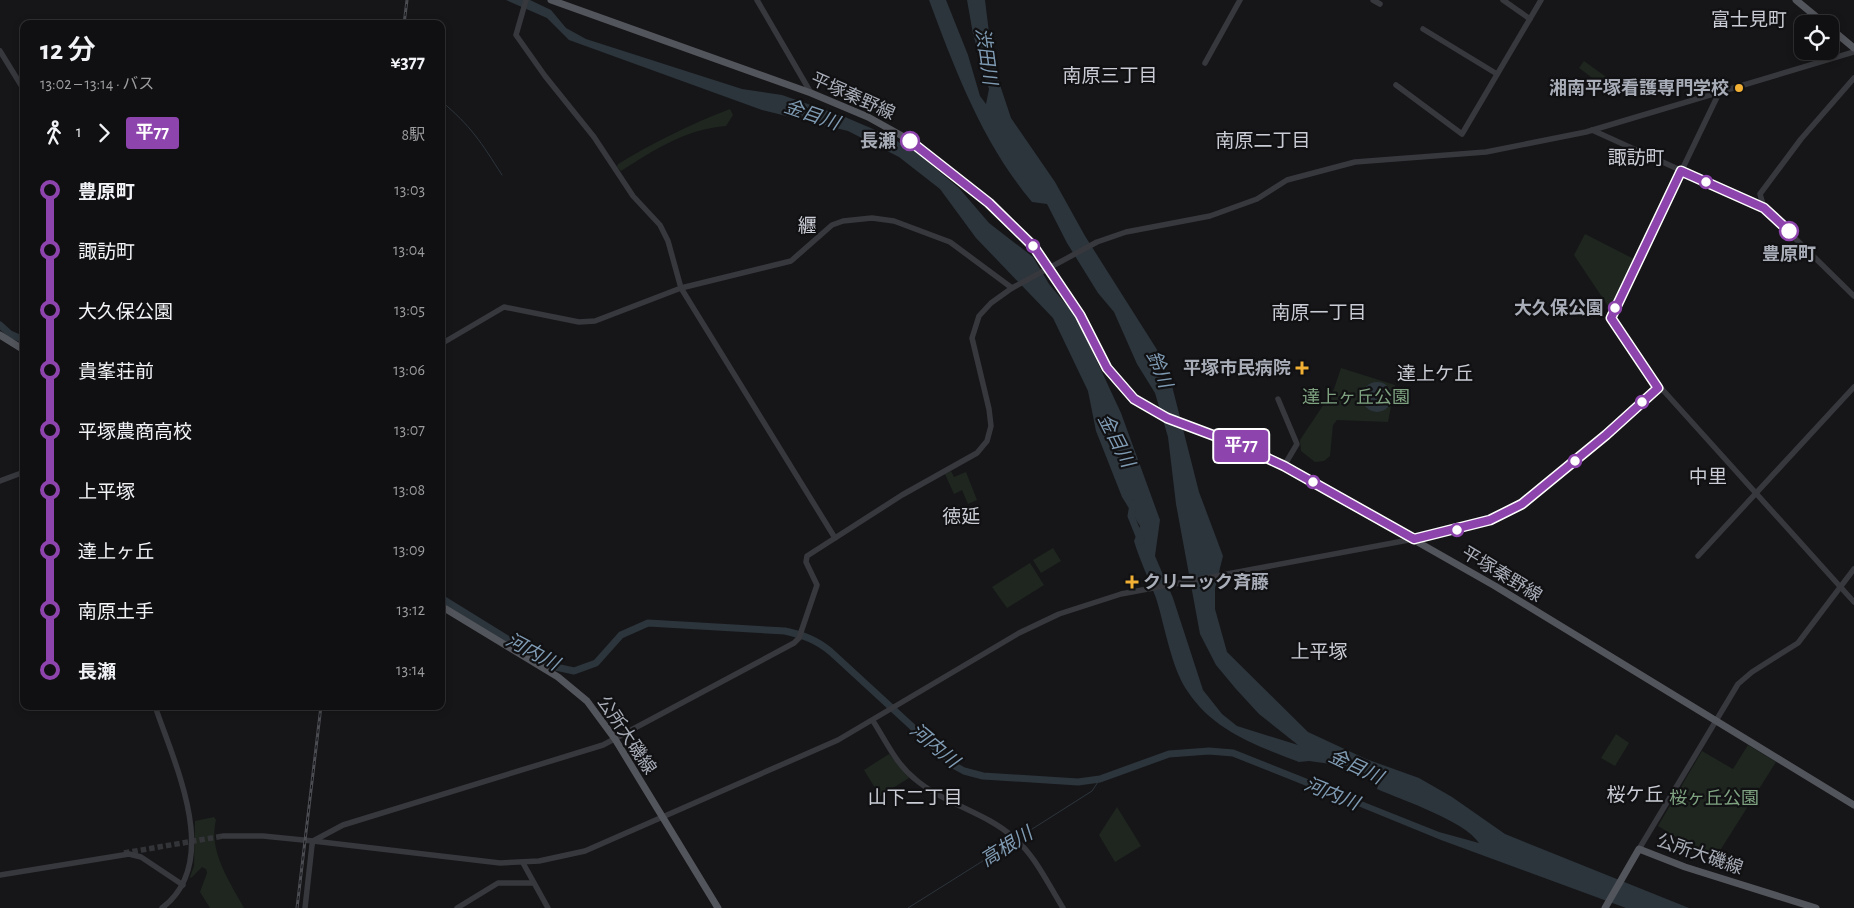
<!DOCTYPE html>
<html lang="ja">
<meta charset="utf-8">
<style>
:root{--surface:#101012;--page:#1e1e20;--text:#f1f3f6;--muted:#9c9d9f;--line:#303032}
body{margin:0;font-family:"Alegreya Sans","Noto Sans JP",sans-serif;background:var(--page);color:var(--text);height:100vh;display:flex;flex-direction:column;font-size:19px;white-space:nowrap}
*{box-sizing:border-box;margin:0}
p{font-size:16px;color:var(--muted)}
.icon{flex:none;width:28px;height:28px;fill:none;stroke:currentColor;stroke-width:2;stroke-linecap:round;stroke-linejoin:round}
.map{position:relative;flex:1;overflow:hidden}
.panel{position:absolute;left:20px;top:20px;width:425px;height:690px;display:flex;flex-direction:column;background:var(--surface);border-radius:10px;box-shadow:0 2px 8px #0003,0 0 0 1px var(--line)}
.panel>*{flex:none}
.badge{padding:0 10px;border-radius:4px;font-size:18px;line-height:32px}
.fabs{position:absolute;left:1794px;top:15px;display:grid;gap:10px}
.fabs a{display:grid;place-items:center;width:45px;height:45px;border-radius:10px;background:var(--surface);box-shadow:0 2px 8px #0003,0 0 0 1px var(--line);font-size:25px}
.map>.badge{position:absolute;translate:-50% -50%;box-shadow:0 0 0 2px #fff}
.legs{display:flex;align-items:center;gap:8px;height:55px;padding:0 20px;font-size:16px}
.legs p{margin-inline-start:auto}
.head{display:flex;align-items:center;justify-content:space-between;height:85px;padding:0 20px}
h1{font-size:28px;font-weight:600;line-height:38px}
ul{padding:0 20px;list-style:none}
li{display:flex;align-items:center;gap:18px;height:60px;font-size:19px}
li i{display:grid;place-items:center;width:8px;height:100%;margin:0 6px;background:currentColor}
li i::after{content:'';width:12px;height:12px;margin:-6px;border:4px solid;border-radius:50%;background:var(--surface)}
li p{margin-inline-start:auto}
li:first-child i{background:linear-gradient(#0000 50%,currentColor 0)}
li:last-child i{background:linear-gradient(currentColor 50%,#0000 0)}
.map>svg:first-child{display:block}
</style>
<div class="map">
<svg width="1854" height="908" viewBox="0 0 1854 908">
<rect width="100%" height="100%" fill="#161618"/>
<g fill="#1e261f">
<polygon points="1584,61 1609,79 1603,86 1579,68"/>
<path d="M730 109 733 115 726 126C686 129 654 150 621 171L617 167 618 164C654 142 691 124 730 109Z"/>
<polygon points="1585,234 1634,259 1610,309 1574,255"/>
<polygon points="1341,368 1395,385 1388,422 1337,420 1333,425 1330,456 1324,461 1315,462 1301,451 1300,440 1334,389"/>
<polygon points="951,471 954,477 966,472 977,500 968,504 962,490 954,494 945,474"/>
<polygon points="1053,548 1061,561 1041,573 1033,560"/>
<polygon points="1030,563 1044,585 1007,608 992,587"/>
<polygon points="1616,734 1629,743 1615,766 1601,758"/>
<polygon points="1748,745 1776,762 1714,860 1658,826 1702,751 1733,769"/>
<polygon points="889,754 909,778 880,796 864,770"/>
<polygon points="1117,807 1141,846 1115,862 1099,835"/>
<path d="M214 817 216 820C208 851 230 882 244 908H210L200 892 207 873 206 869 202 867 191 878 190 877 194 866 195 821Z"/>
</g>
<g fill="#2c353c">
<path d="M506 0H530L551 10 566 28 586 39 742 89 782 95 845 117 880 132 912 149 959 188 989 223 1033 257 1049 284 1069 308 1082 329 1121 413 1160 520 1155 556 1173 598 1203 690 1222 714 1237 726 1298 745 1259 714 1236 689 1216 665 1200 634 1176 504 1168 437 1155 393 1137 364 1114 312 1098 293 1067 243 1047 204 1032 202C983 144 955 70 929 0H946L968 55 980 96 986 104 989 89 973 34 967 0H985L990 41 999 82 1011 118 1055 182 1085 236 1161 356 1171 382 1199 492 1223 556 1215 588V609L1227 652 1308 732 1366 759 1419 778 1452 797 1505 834 1689 908H1626L1441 840 1314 788 1321 785 1439 832 1479 843C1465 821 1402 800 1377 789L1379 782 1353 767 1309 761 1299 762C1257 746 1214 731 1188 692 1171 668 1165 626 1156 598 1149 579 1140 561 1134 541L1140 526 1122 497 1096 431 1088 391 1053 318 976 238 940 189 899 157 848 131 762 110 569 40 547 18Z"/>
<circle cx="1377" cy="397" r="15"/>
</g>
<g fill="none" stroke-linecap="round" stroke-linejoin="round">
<g stroke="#2c353c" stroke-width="1">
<path d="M441 101C471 126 481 142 502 175"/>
<polyline points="1018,838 1092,791 1100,779"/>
<polyline points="908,908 1013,842"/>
</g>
<g stroke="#2c353c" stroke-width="7">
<polyline points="0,325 10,334 24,340"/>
<polyline points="1133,504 1131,516 1141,541"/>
<path d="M441 598 551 666 574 671 596 663 621 635 648 623 785 631C803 635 817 640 831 652L955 766 964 771 983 776 1078 782 1100 779 1169 754 1209 751 1233 753 1326 790"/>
</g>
<polyline stroke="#333438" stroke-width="5.5" stroke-dasharray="5.5 3" stroke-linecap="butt" points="124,853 223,836"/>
<g stroke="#37383d" stroke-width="5.5">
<polyline points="526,0 516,35 545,76 594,137 633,196 660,225 668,241 681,288 835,538"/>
<polyline points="757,0 811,93"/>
<polyline points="1373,0 1380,4"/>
<polyline points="1503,0 1530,19"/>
<polyline points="1423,29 1497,74"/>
<polyline points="0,51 24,90"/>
<polyline points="1205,63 1240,0"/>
<polyline points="1396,85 1462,134 1541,0"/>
<polyline points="1719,93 1611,317 1658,388 1662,389 1854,602"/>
<polyline points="1592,130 1764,208 1854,296"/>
<polyline points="1764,208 1760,194 1801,139 1854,78"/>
<polyline points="441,344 504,307 579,322 595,321 681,288 791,261 832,225 843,221 872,218 894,221 950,242 1012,288"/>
<polyline points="1278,399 1297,444 1284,466"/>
<polyline points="0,481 24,472"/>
<polyline points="1698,556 1854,387"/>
<path d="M155 706C174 763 223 862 162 908"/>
<path d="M873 721C886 741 896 764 915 779 944 804 985 812 1013 837 1035 855 1048 884 1063 908"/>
<polyline points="223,836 263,836 313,841 500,863 539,861 585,851 838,740 1019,633 1059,614 1121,594 1414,539 1490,520 1537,493 1658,388"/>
<polyline points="1639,849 1738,684 1752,672 1798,643 1854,569"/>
<polyline points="523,863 548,908"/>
<polyline points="0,875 129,854 141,857 183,885"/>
<polyline points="305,908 312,845 313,841 343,825 603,745 794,643 799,638 817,585 806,562 807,556 902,495 977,453 987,441 991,426 989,409 972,338 979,316 991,303 1012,288 1097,242 1126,232 1210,216 1257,199 1287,180 1355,162 1486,152 1586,132 1854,52"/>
<polyline points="457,908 498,883 533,883"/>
</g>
<g stroke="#53555c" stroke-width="7">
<polyline points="551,0 811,93 868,117 904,137 973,190 1004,217 1042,257 1080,315 1107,368 1119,384 1142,405 1167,418 1239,445 1284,466 1495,586 1854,805"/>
<polyline points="1796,0 1825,24"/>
<polyline points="1830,28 1854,48"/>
<polyline points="0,335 24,350"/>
<polyline points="441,606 558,677 587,701 615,739 718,908"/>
<polyline points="1605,908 1639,849 1685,867 1816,908"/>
</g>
<g stroke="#4a4c52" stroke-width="3">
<g id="rail">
<polyline points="404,24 407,0"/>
<polyline points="297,908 321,706"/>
</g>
</g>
<use href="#rail" stroke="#111113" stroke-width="1" stroke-dasharray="4" stroke-linecap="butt"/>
</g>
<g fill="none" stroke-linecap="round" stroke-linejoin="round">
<g stroke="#fff" stroke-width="11">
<polyline id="line-1" points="910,141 989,203 1034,247 1080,315 1107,368 1134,399 1167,418 1239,445 1284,466 1414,539 1490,520 1522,504 1606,435 1658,388 1611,318 1681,171 1764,208 1789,231"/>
</g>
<use href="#line-1" stroke="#8e44ad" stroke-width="8"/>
</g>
<g fill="#f2b134" stroke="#111113" stroke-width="2">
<circle cx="1739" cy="88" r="5"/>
<path d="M1299.5 360.5h5v5h5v5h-5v5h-5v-5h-5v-5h5z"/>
<path d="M1129.5 574.5h5v5h5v5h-5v5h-5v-5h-5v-5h5z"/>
</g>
<g fill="#fff" stroke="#8e44ad" stroke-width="2.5">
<circle cx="910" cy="141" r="9"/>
<circle cx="1706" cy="182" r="6"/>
<circle cx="1789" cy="231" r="9"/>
<circle cx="1033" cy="246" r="6"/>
<circle cx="1615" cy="308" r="6"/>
<circle cx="1642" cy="402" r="6"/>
<circle cx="1575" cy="461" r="6"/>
<circle cx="1313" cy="482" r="6"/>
<circle cx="1457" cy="530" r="6"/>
</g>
<g text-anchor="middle" stroke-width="4.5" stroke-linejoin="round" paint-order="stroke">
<g font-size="18" font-weight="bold" fill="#a8adb8" stroke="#111113" text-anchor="end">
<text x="1729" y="94">湘南平塚看護専門学校</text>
<text x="1291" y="374">平塚市民病院</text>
<text x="1143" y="588" text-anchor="start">クリニック斉藤</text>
</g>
<g font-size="18" fill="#a8adb8" stroke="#111113">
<text transform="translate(853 96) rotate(24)" y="6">平塚秦野線</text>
<text transform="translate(1502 574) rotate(31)" y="6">平塚秦野線</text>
<text transform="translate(627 735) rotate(56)" y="6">公所大磯線</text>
<text transform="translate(1700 854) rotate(19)" y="6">公所大磯線</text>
</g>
<g font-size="18" font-weight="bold" fill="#a8adb8" stroke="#111113" text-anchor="end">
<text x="896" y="147">長瀬</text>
<text x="1789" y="260" text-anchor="middle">豊原町</text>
<text x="1604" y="314">大久保公園</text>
</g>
<g font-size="18" fill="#7fa381" stroke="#111113">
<text x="1356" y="403">達上ヶ丘公園</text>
<text x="1714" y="804">桜ヶ丘公園</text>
</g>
<g font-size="19" fill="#c9ccd4" stroke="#111113">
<text x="1749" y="26">富士見町</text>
<text x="1110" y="82">南原三丁目</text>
<text x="1263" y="147">南原二丁目</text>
<text x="1636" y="164">諏訪町</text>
<text x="807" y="232">纒</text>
<text x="1319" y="319">南原一丁目</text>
<text x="1435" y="380">達上ケ丘</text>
<text x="1708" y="483">中里</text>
<text x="961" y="523">徳延</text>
<text x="1319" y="658">上平塚</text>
<text x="1635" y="801">桜ケ丘</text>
<text x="915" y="804">山下二丁目</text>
</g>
<g font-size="19" font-style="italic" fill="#7f9bb3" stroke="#111113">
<text transform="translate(987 56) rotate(82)" y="7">渋田川</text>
<text transform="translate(812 114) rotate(19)" y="7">金目川</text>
<text transform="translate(1160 369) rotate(68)" y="7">鈴川</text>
<text transform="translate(1117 440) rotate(63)" y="7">金目川</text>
<text transform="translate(533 651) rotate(28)" y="7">河内川</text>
<text transform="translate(935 745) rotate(40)" y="7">河内川</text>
<text transform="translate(1356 766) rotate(25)" y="7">金目川</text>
<text transform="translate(1332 793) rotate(22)" y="7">河内川</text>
<text transform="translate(1006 846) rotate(-32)" y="7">高根川</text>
</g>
</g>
</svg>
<div class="fabs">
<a><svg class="icon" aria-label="locate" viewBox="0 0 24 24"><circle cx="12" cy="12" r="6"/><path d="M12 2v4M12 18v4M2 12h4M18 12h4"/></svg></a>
</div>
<b class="badge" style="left:1241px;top:446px;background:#8e44ad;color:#fff">平77</b>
<section class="panel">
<div class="head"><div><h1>12 分</h1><p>13:02 – 13:14 · バス</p></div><b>¥377</b></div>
<div class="legs"><svg class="icon" aria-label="walk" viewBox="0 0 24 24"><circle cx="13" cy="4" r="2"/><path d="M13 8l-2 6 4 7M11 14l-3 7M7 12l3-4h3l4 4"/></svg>1<svg class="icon" aria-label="forward" viewBox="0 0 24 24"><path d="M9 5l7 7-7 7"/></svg><b class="badge" style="background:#8e44ad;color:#fff">平77</b><p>8駅</p></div>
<ul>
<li><i style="color:#8e44ad"></i><b>豊原町</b><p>13:03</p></li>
<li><i style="color:#8e44ad"></i><span>諏訪町</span><p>13:04</p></li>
<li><i style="color:#8e44ad"></i><span>大久保公園</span><p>13:05</p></li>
<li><i style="color:#8e44ad"></i><span>貴峯荘前</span><p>13:06</p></li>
<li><i style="color:#8e44ad"></i><span>平塚農商高校</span><p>13:07</p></li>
<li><i style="color:#8e44ad"></i><span>上平塚</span><p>13:08</p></li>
<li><i style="color:#8e44ad"></i><span>達上ヶ丘</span><p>13:09</p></li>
<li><i style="color:#8e44ad"></i><span>南原土手</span><p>13:12</p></li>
<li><i style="color:#8e44ad"></i><b>長瀬</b><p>13:14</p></li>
</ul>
</section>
</div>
